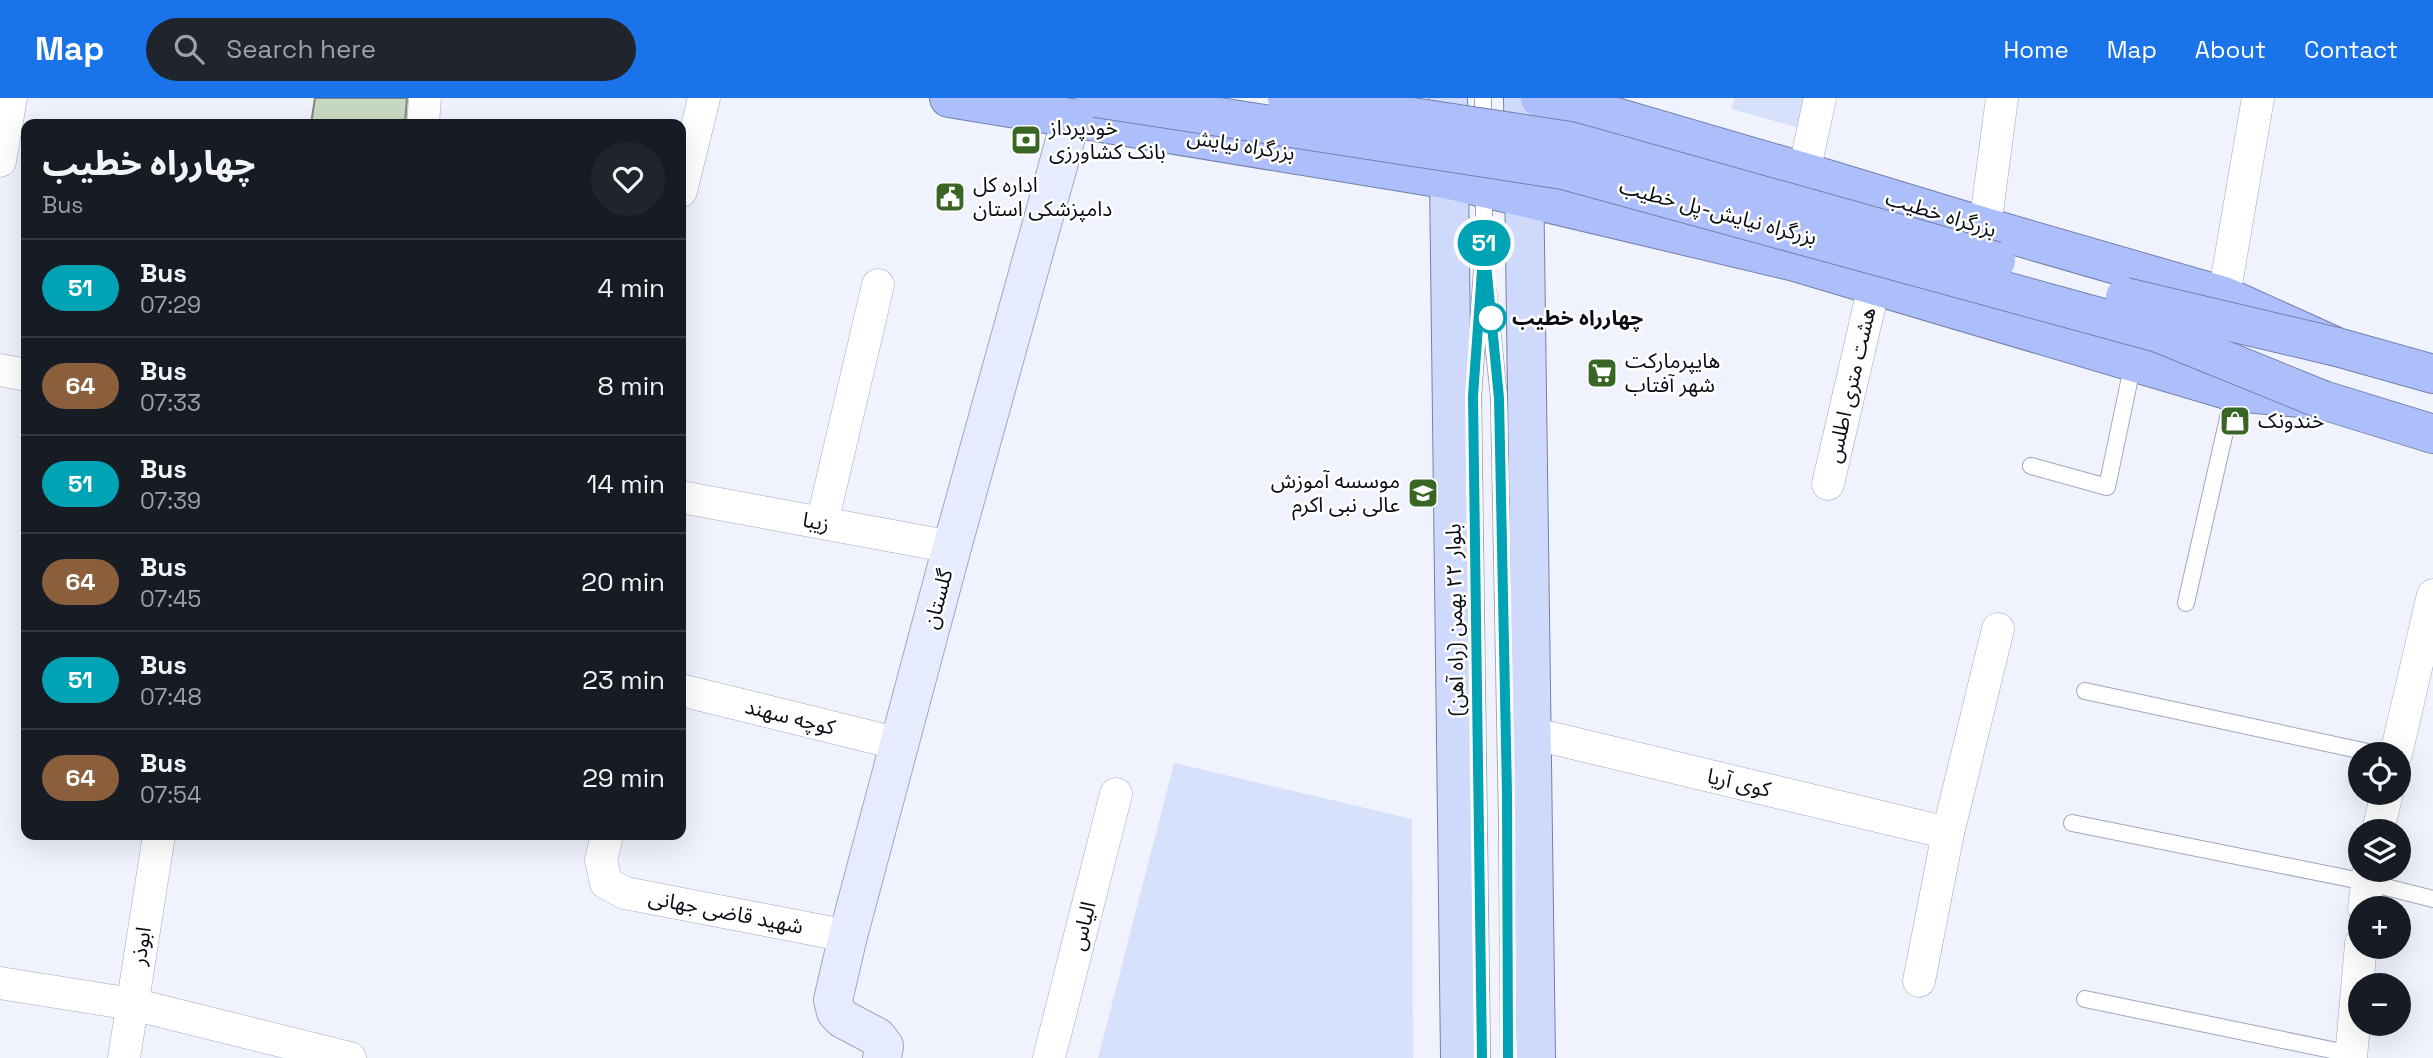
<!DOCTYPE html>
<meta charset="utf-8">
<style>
:root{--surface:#171b24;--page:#20242c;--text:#f1f3f6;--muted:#9ea1a6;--line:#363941;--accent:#1a73e8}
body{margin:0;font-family:"Space Grotesk","Noto Sans Arabic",sans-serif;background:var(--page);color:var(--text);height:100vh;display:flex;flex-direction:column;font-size:26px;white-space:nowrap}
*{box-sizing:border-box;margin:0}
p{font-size:23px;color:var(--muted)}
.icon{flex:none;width:38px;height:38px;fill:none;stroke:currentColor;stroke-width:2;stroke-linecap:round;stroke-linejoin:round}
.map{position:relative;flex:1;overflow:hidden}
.drawer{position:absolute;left:21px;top:21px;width:665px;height:721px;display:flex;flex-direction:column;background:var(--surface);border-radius:14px;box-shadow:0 7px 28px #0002}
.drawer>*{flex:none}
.badge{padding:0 14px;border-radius:23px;font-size:24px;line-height:46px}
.fabs{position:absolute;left:2348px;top:644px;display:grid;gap:14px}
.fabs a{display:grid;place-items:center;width:63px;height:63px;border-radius:50%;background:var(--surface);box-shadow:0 7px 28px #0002;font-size:35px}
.map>.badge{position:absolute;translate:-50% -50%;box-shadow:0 0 0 4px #fff}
.round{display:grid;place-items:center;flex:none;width:74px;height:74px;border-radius:37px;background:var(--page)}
.summary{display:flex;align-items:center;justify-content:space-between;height:119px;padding:0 21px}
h1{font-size:33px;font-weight:800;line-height:52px}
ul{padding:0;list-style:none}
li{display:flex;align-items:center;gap:21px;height:98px;padding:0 21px;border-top:2px solid var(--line)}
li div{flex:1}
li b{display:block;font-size:26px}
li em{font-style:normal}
li .badge{min-width:77px;font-weight:700;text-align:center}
header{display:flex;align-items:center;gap:42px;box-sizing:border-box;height:98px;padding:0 35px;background:var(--accent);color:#fff}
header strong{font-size:33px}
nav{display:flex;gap:38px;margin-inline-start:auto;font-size:24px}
.search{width:490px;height:63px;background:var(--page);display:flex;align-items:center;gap:18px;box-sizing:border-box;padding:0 24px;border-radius:38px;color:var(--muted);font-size:26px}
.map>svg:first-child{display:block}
</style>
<header>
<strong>Map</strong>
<div class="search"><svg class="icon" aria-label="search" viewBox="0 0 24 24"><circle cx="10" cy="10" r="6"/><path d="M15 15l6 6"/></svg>Search here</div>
<nav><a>Home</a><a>Map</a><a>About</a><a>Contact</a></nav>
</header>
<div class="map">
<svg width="2433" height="960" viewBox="0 0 2433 960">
<rect width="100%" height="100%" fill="#f0f3fd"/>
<g fill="#d8e1fb">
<polygon points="1735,0 1811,0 1803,31 1731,11"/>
<polygon points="1174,665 1412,721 1413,960 1098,960"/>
</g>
<polygon fill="#c9dac3" stroke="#7c8b77" stroke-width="2" points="315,0 407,0 405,26 311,26"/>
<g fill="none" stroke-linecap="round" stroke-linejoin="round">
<g stroke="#a0a7bf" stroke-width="18">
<g id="lane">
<polyline points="1483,0 1483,30"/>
<polyline points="1488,193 1499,300 1507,722 1509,960"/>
<polyline points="2031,368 2107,389 2133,265"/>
<polyline points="2186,505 2234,294"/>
<polyline points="2085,593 2377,656"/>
<polyline points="2072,725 2366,784 2433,801"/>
<polyline points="2085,901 2351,956"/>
<polyline points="1482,960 1473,297 1484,145 1484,88"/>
</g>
</g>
<g stroke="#a0a7bf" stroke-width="33">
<g id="street">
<polyline points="423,26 425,0"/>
<polyline points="0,63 11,0"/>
<polyline points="1804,74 1820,0"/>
<polyline points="681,93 704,0"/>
<polyline points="1985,129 2002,0"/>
<polyline points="2224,198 2258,0"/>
<polyline points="0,272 26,277"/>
<polyline points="1828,386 1874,188"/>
<polyline points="681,399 952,449"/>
<polyline points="822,425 878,187"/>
<polyline points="681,592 900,646"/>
<polyline points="1531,635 1948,735"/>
<polyline points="2396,656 2433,497"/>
<polyline points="2378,733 2387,695"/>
<polyline points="607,737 601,762 606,785 625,795 848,838"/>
<polyline points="2364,810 2369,772"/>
<polyline points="1919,883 1948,735 1998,531"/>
<polyline points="0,885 132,906 350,960"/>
<polyline points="124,960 159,737"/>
<polyline points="1049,960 1116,696"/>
<polyline points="2351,960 2361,846"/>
</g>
</g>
<g stroke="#a0a7bf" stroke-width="40">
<polyline id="secondary" points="882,960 884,948 877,939 843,921 836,914 833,902 848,838 952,449 1071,21"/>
</g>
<g stroke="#7480aa" stroke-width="40">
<g id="primary">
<polyline points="1448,0 1460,960"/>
<polyline points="1523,0 1536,960"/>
</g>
</g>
<g stroke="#7480aa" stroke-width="40">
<g id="highway">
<polyline points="949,0 1450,82 1795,164 2234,294 2323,302 2433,336"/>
<polyline points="1540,0 1602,15 1804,74 1985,129 2224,198 2337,249 2433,276"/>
</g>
</g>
<use href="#lane" stroke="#fff" stroke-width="16"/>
<use href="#street" stroke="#fff" stroke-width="32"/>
<use href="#secondary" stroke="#e6ecfe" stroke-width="38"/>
<use href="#primary" stroke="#ced9fc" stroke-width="38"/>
<use href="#highway" stroke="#adbffa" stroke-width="38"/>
<g stroke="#7480aa" stroke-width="40" stroke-linecap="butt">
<g id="highway-bridge">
<polyline points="1096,0 1563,72 2158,235 2323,302"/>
<polyline points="1287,0 1570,43 1996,163"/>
<polyline points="2125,199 2337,249"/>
</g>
</g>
<use href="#highway-bridge" stroke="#adbffa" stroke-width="38"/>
</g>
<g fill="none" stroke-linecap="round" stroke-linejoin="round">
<g stroke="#fff" stroke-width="16">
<polyline id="line" points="1482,960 1473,298 1484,145 1499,300 1507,696 1508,960"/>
</g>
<use href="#line" stroke="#00a3b4" stroke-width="10"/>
</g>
<defs>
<g id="bank-square" transform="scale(1.575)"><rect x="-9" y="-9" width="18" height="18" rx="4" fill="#396624" stroke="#fff"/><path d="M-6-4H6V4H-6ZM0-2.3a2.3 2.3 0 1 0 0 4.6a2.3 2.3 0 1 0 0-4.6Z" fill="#fff"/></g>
<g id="civic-square" transform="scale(1.575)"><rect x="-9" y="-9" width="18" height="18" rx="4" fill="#396624" stroke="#fff"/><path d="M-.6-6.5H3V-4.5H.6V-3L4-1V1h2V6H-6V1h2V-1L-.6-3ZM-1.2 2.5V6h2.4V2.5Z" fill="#fff"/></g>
<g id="supermarket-square" transform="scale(1.575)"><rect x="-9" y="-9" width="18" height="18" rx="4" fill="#396624" stroke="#fff"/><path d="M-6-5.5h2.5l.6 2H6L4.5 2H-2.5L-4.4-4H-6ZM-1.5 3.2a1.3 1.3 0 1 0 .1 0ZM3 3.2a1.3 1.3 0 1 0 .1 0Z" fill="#fff"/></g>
<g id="shop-square" transform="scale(1.575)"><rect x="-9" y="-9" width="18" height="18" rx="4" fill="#396624" stroke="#fff"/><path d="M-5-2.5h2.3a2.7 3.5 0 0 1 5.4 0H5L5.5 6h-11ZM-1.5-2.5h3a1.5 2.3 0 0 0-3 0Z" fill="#fff"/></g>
<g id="university-square" transform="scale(1.575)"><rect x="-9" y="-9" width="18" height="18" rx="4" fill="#396624" stroke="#fff"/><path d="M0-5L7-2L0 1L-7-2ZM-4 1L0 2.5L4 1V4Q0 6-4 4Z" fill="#fff"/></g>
</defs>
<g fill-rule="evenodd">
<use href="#bank-square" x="1026" y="42"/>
<use href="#civic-square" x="950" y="99"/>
<use href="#supermarket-square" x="1602" y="275"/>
<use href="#shop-square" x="2235" y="323"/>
<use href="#university-square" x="1423" y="395"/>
</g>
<circle fill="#fff" stroke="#00a3b4" stroke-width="3.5" cx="1491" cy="220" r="14"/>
<g text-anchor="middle" stroke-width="5" stroke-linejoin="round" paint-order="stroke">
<g font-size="21" fill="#0a0c14" stroke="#fff" text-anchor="start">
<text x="1049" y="37">خودپرداز<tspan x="1049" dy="24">بانک کشاورزی</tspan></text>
<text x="973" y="94">اداره کل<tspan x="973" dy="24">دامپزشکی استان</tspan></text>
<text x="1625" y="270">هایپرمارکت<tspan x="1625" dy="24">شهر آفتاب</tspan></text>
<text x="2258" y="330">خندونک</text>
<text x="1400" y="390" text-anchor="end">موسسه آموزش<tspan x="1400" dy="24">عالی نبی اکرم</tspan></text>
</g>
<g font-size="21" fill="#0a0c14" stroke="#fff">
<text transform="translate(1241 47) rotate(9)" y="7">بزرگراه نیایش</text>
<text transform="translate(1718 114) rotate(15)" y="7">بزرگراه نیایش-پل خطیب</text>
<text transform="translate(1941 116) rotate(17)" y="7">بزرگراه خطیب</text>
<text transform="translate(1851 287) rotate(-77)" y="7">هشت متری اطلس</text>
<text transform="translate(816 424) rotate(11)" y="7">زیبا</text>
<text transform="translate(938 501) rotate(-75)" y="7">گلستان</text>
<text transform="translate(1455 522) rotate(-91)" y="7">بلوار ۲۲ بهمن (راه آهن)</text>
<text transform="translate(790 619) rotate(14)" y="7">کوچه سهند</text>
<text transform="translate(1739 685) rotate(13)" y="7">کوی آریا</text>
<text transform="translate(726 814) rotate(11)" y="7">شهید قاضی جهانی</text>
<text transform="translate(1083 828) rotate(-76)" y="7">الیاس</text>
<text transform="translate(141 848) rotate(-81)" y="7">ابوذر</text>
</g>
<g font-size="21" font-weight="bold" fill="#0a0c14" stroke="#fff" text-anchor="start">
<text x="1512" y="227">چهارراه خطیب</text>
</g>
</g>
</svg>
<div class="fabs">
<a><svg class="icon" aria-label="locate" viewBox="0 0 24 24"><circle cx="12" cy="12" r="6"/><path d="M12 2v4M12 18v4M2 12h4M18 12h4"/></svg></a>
<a><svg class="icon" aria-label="layers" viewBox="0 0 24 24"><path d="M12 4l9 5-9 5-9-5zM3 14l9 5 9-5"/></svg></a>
<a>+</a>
<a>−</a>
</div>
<b class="badge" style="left:1484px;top:145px;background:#00a3b4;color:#fff">51</b>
<section class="drawer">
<div class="summary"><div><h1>چهارراه خطیب</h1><p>Bus</p></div><a class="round"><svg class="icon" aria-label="heart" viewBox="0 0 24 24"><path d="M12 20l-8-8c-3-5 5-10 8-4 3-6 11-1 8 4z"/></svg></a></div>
<ul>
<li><span class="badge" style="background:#00a3b4;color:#fff">51</span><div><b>Bus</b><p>07:29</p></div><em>4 min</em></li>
<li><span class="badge" style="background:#8b5e3c;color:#fff">64</span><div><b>Bus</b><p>07:33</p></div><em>8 min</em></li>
<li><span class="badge" style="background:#00a3b4;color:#fff">51</span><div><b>Bus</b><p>07:39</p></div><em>14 min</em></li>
<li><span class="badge" style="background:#8b5e3c;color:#fff">64</span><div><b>Bus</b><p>07:45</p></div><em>20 min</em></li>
<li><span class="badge" style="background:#00a3b4;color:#fff">51</span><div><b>Bus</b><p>07:48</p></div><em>23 min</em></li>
<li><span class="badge" style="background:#8b5e3c;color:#fff">64</span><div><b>Bus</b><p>07:54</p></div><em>29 min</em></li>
</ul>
</section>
</div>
